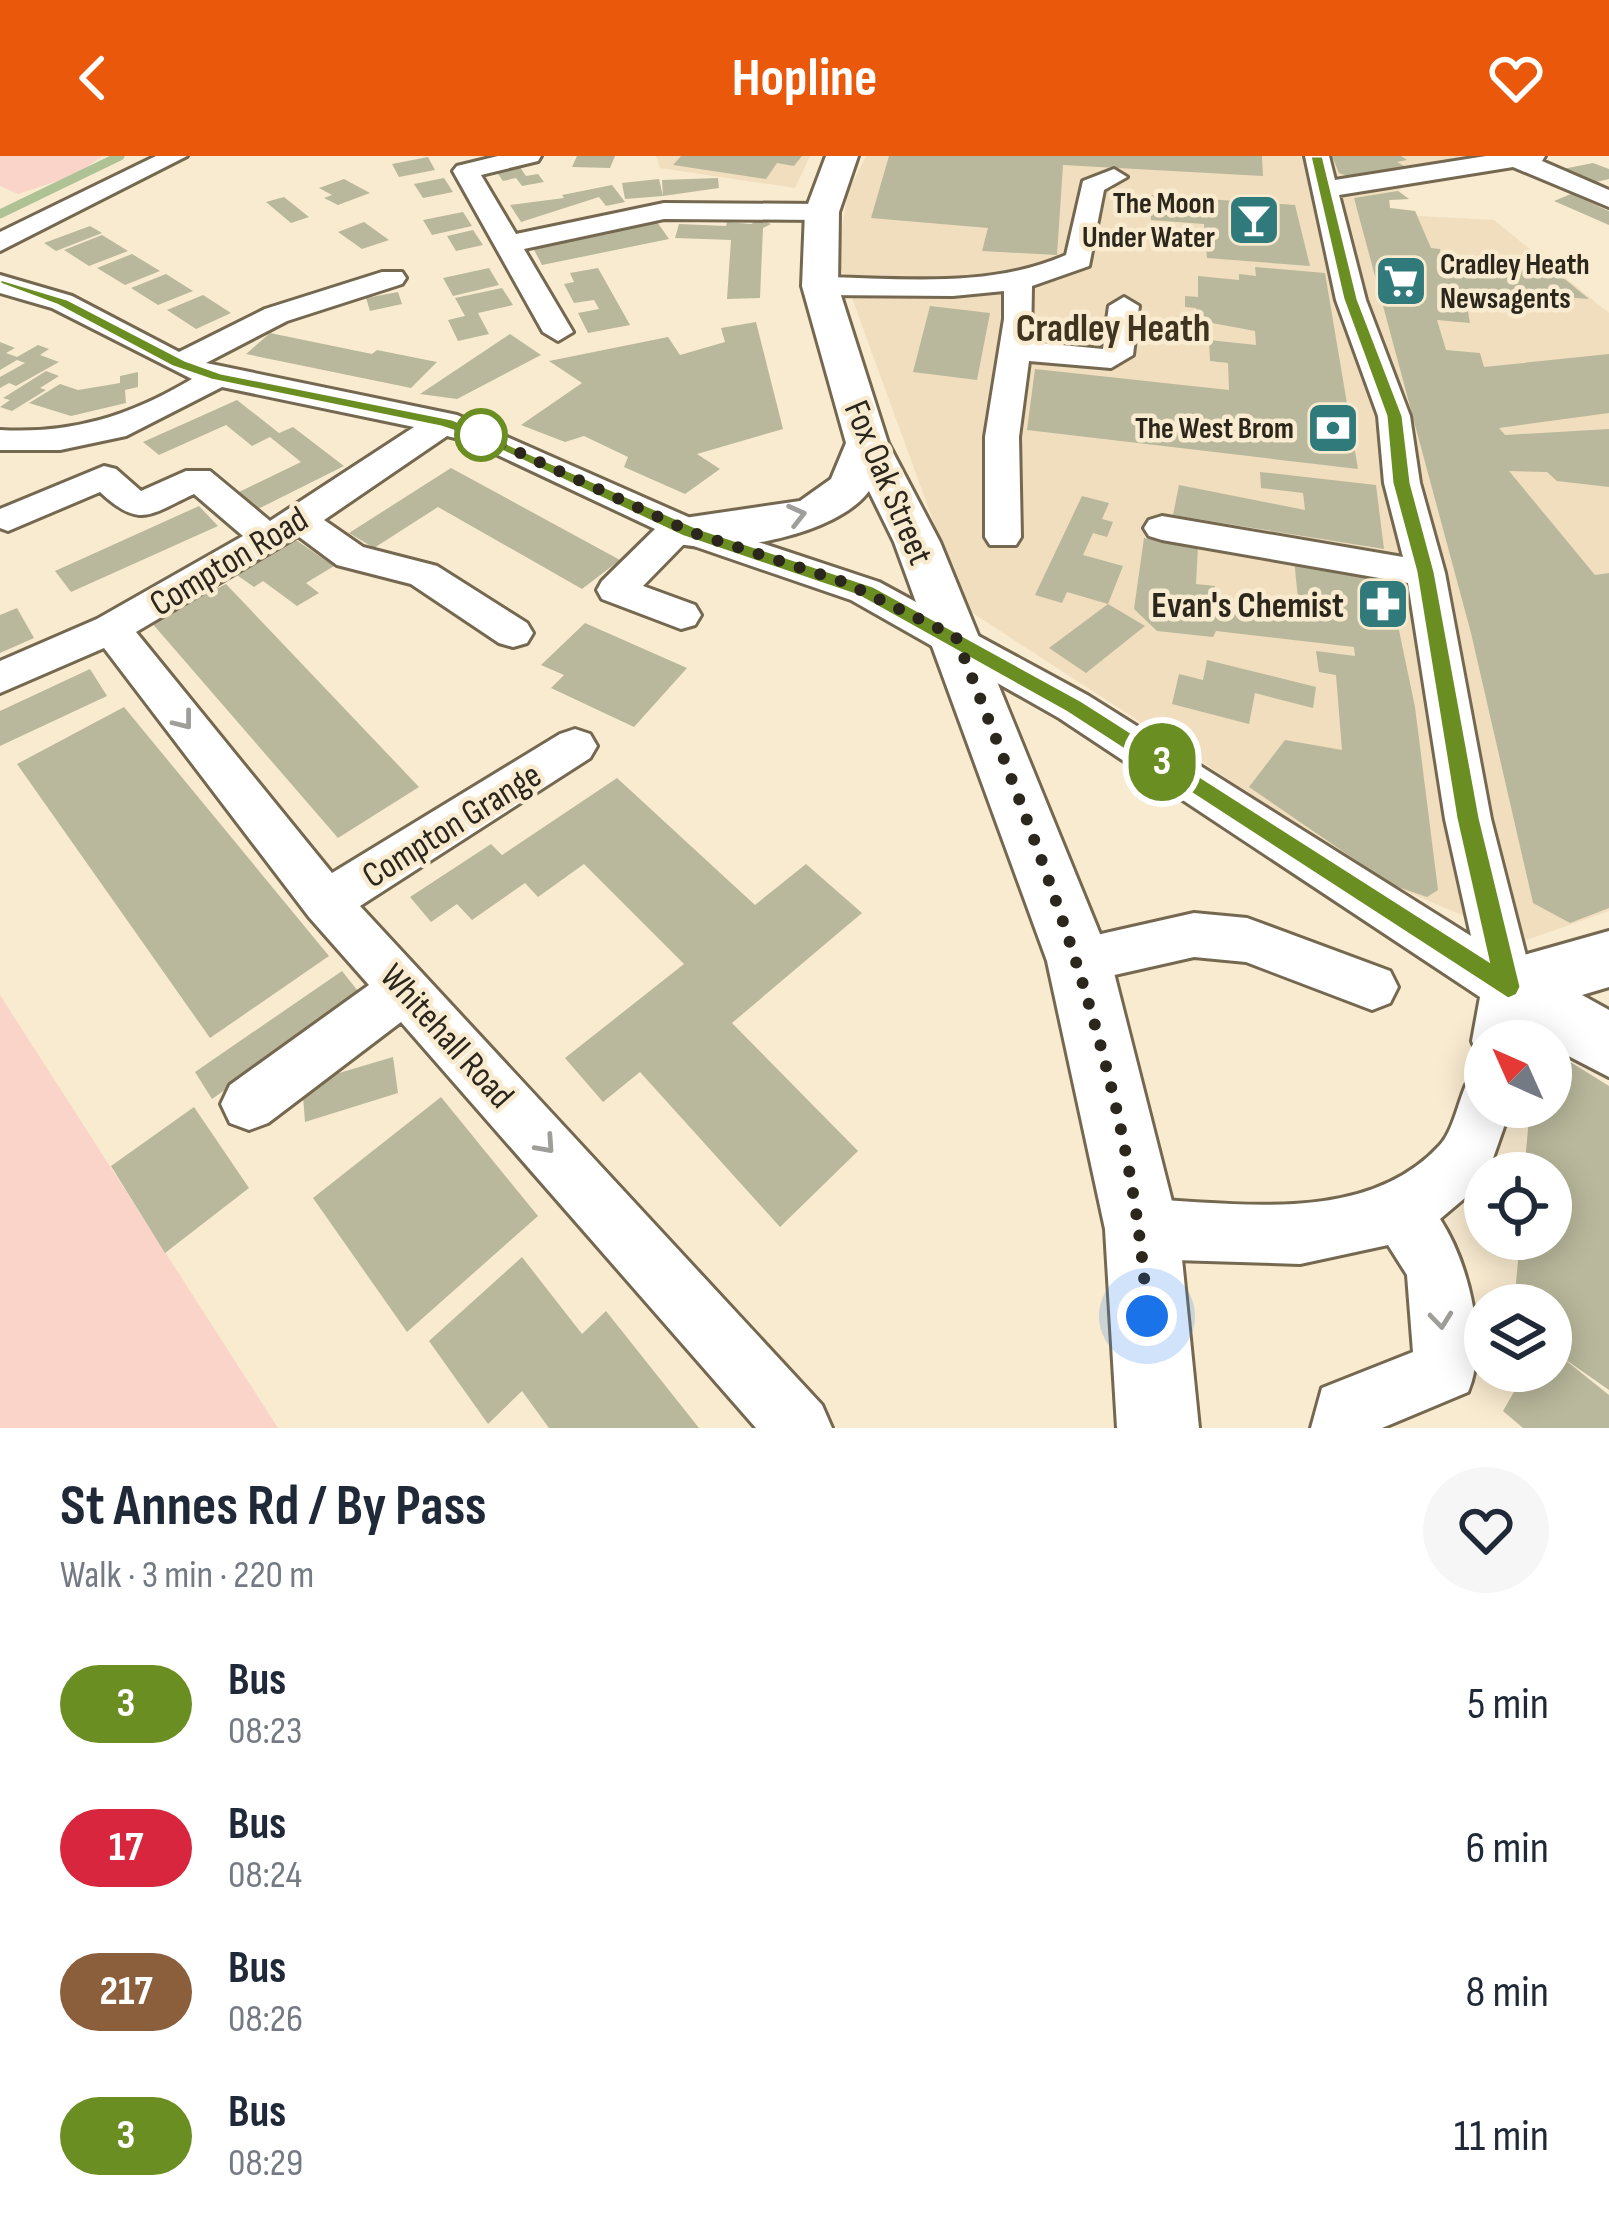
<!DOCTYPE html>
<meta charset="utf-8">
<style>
:root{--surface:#fff;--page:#f6f6f7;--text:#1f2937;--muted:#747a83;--accent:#ea580c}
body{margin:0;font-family:"Sofia Sans Condensed",sans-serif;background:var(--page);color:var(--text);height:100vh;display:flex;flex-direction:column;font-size:45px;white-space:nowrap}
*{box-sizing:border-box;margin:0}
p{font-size:39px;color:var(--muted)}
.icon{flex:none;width:66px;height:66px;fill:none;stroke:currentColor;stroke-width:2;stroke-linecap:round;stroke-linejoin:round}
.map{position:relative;height:1272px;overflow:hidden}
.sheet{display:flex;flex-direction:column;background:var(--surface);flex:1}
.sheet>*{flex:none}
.badge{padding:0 24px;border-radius:39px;font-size:42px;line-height:78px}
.needle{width:78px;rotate:315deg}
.buttons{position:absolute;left:1464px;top:864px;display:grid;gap:24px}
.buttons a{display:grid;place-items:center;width:108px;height:108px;border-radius:50%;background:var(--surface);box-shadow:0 6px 30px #0003;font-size:60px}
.you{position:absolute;width:60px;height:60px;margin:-30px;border:9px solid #fff;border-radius:50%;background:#1a73e8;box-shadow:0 0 0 18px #1a73e833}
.map>.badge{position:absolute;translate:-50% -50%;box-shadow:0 0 0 6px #fff}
.round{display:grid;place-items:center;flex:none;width:126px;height:126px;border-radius:63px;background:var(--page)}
.summary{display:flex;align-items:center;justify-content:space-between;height:204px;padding:0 60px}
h1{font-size:57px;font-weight:700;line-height:90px}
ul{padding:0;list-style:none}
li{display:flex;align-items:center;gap:36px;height:144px;padding:0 60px}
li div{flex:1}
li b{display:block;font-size:45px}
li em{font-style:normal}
li .badge{min-width:132px;font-weight:700;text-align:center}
header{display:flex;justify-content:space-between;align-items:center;height:156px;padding:0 60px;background:var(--accent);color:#fff;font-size:54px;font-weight:700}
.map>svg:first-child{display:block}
</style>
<header><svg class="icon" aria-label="back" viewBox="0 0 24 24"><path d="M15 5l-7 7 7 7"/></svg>Hopline<svg class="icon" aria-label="heart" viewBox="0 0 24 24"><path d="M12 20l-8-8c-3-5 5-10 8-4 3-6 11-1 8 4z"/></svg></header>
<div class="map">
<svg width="1609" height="1272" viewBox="0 0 1609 1272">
<rect width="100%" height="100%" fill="#f9ebd0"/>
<g fill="#f0debe">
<polygon points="656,0 810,0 795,32 660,12"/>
<polygon points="866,0 1471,0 1417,16 1399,35 1409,43 1390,44 1390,52 1415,55 1418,60 1494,64 1609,157 1609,755 1523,785 1391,729 965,452 837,101 848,36"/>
</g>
<g fill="#fad4c9">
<polygon points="0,0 102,0 76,19 18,38 0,30"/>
<polygon points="0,839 278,1272 0,1272"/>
</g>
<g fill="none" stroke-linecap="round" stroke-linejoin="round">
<polyline stroke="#aec296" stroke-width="9" points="0,58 120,0"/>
</g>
<g fill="#b9b89c">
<polygon points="577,0 615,0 610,12 572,11"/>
<polygon points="681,0 802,0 794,10 777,7 766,23 673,9"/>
<polygon points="889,0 1262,0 1263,20 1063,9 1057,99 982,95 988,72 871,62"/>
<polygon points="1332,0 1401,0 1407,4 1397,6 1415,16 1357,24 1339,17"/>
<polygon points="428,1 435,14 399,21 392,8"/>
<polygon points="517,7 526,20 538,18 544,26 522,30 516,22 503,25 493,11"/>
<polygon points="1593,7 1609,13 1609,23 1592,27 1563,13"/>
<polygon points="444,22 453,36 423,42 414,28"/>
<polygon points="718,22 719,32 663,40 662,24"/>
<polygon points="344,23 370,37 338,49 324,42 332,39 319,32"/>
<polygon points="659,23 663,40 625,43 622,27"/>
<polygon points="612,29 625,46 606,50 599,41 521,66 510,49 564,42 562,39"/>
<polygon points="1398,35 1409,43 1389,44 1390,52 1415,55 1431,92 1440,93 1442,106 1555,115 1589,143 1464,133 1470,167 1437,164 1446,194 1480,197 1484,211 1609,198 1609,257 1499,272 1505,279 1609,273 1609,331 1557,325 1547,316 1509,315 1595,419 1609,417 1609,752 1570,767 1533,747 1471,477 1354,42"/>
<polygon points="1571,38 1609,55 1609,69 1554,45"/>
<polygon points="1150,39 1295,49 1310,110 1207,102 1204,68 1151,64"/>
<polygon points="284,41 309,61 291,67 266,46"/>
<polygon points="463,56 472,70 432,79 423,64"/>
<polygon points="655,63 669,83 542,109 531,88 609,78 606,72"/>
<polygon points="760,63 771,68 763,72 760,142 727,143 731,84 675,82 679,68 726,70 727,66 751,68"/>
<polygon points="364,66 389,84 362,93 338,76"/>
<polygon points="90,70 102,77 56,95 44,87"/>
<polygon points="473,74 483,89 456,95 447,80"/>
<polygon points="102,79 128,95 89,110 64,94"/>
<polygon points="132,98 160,115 125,129 97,112"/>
<polygon points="1255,111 1325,117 1358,313 1027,274 1035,213 1229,234 1228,207 1210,205 1209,184 1256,189 1255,175 1196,164 1196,152 1185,151 1185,140 1198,141 1198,120 1239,124 1239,118 1256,120"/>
<polygon points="489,112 499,129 453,140 443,122"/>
<polygon points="598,112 630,169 588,177 578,157 599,153 594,144 574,147 564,128 574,126 570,117"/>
<polygon points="166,118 193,135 158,149 131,132"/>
<polygon points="502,132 513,149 478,157 489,178 458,185 448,164 465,160 455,142"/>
<polygon points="398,136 402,148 370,155 366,142"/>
<polygon points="203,139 231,157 196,173 167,154"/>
<polygon points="930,150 990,157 977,224 913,216"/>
<polygon points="756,166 783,273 697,298 720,313 685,338 624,311 628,301 584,280 565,286 521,269 582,227 549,205 668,181 680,199 725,186 721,172"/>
<polygon points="270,177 372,198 377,194 437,206 411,232 246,198"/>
<polygon points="510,178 541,199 457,243 420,238"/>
<polygon points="0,186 15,192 6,197 17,201 38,189 49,193 40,199 59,206 16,230 9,227 0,232 0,221 25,207 17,204 0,214"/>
<polygon points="46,215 59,220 40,232 46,234 12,255 0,251 10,244 3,242"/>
<polygon points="138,216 138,231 125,234 126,247 71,260 29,247 60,228 78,234 120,227 120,220"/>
<polygon points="237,244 279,277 293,271 344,310 258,353 239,336 301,306 270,281 252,290 226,269 159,299 143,286"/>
<polygon points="451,312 620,404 582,433 438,351 374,392 349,377"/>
<polygon points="1260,316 1376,329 1384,393 1173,359 1179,329 1305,354 1303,337 1261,332"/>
<polygon points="1082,340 1109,347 1102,363 1113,366 1107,381 1093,377 1083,399 1123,410 1108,448 1145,470 1086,517 1049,492 1108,448 1067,436 1062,447 1035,439"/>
<polygon points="199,350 218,370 71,436 55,415"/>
<polygon points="293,382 334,410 306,427 319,437 297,450 263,425 254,431 234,417"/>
<polygon points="1144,382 1198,391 1196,428 1215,430 1214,453 1300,462 1294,403 1386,412 1415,551 1438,734 1427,741 1392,729 1249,631 1285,584 1342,594 1336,519 1319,516 1316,495 1355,500 1354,491 1216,475 1213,481 1157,475 1134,453"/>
<polygon points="226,428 419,631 338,682 151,466"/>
<polygon points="17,452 34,482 0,497 0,459"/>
<polygon points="585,467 687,512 634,571 551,532 564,519 541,509"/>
<polygon points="1207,504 1316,531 1313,552 1255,537 1249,568 1172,548 1179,518 1203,524"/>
<polygon points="90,513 107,540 0,590 0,555"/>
<polygon points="124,551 329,800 210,882 17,608"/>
<polygon points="617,622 755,749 806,708 862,757 732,867 858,995 780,1071 640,916 603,946 565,902 684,808 584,708 538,741 525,727 472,764 457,748 431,766 410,741 491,688 502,699"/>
<polygon points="342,815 361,839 212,943 195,916"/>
<polygon points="1551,894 1609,930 1609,1234 1559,1199 1609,1239 1609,1272 1523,1272 1503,1255 1526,1215 1551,1215 1551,1149 1514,1149 1520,1083 1551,1083 1551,1017 1524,1017 1530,951 1551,951"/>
<polygon points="393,901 398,937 305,966 302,928"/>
<polygon points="441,941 538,1060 407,1176 313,1042"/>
<polygon points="194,951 249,1032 165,1097 111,1010"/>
<polygon points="522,1101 582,1178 606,1155 699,1272 549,1272 522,1235 488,1268 429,1185"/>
</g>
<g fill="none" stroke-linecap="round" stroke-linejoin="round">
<g stroke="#756851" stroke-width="6">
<g id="minor">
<polygon points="156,0 187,0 0,95 0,76"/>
<polygon points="498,0 541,0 538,5 481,19 516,78 664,47 822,48 835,56 822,64 664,63 524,93 573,176 558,185 543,176 453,15 457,10"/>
<path d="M1305 0H1329L1335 24 1486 0H1545L1542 5 1609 34V51L1513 11 1339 39 1366 144 1410 260 1420 327 1445 417 1491 663 1534 831 1524 885H1485V905L1479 902 1472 885 1480 841 1059 562 851 444 685 387 643 430 695 449 701 459 695 469 681 473 602 443 597 434 602 425 655 373 468 285 447 280 324 364 363 391 437 410 527 467 533 477 527 487 513 491 499 487 411 428 337 409 298 380 136 476 332 717 560 578 575 573 590 578 597 590 590 602 360 750 822 1249 832 1272H756L401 866 268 967 249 974 230 967 221 948 230 929 369 829 309 761 104 492 0 537V505L97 463 243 380 194 338C149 359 140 373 100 336L8 375 0 372V353L104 310 116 313 141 335 186 315H210L270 365 414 271 222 231 126 280 60 294H0V274C72 278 130 260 192 223L52 152 0 137V119L72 140 179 196 265 153 382 116H402L406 122 402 128 287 165 206 207 457 259 704 368 879 426 1089 540 1471 780 1445 663 1408 427 1162 384 1149 380 1144 372 1149 364 1162 360 1403 401 1384 327 1378 260 1336 144Z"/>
<path d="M1114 13 1127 21 1104 34 1089 110 1032 130 1031 186 1103 193 1109 150 1124 141 1139 150 1133 199 1111 212 1029 205 1019 281 1021 381 1016 389H990L985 381V281L1004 163V135L953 140 820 139 806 130 820 121C902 122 989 133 1066 99L1083 25Z"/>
<polygon points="1194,757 1247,762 1390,815 1398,831 1390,847 1372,854 1246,806 1194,801 1079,827 1061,821 1054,805 1061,789 1079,783"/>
<path d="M1485 922V951H1511L1485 1025 1440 1063C1468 1106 1489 1187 1468 1236L1382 1272H1311L1322 1232 1413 1196 1407 1119 1388 1089 1300 1108 1142 1103 1121 1094 1112 1073 1121 1052 1142 1043C1240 1047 1367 1069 1440 989 1453 975 1458 947 1466 929Z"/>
</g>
</g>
<g stroke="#756851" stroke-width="6">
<g id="major">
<path d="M826 0H858L839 56 838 130 888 287 940 386 1111 805 1179 1073 1199 1272H1117L1105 1073 1047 805 894 386 869 335C837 379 725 400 675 387L668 376 675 365 691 361 800 345 831 323 846 287 802 130 805 56Z"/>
<polygon points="1609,775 1609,831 1582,839 1609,854 1609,921 1551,891 1551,885 1540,885 1485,852 1476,831 1485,810"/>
</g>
</g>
<use href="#minor" fill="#fff" fill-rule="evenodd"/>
<use href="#major" fill="#fff" fill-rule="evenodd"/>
</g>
<defs><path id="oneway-chevron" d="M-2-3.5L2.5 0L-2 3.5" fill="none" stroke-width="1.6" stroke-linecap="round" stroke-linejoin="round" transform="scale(3)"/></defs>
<g stroke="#a09e99">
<use href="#oneway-chevron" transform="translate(797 359) rotate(-14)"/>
<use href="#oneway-chevron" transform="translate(184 565) rotate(52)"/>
<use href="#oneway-chevron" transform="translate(546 989) rotate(48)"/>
<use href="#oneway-chevron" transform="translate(1441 1164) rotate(84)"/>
</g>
<polygon fill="#6b8e23" stroke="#fff" stroke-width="3" points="1310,0 1323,0 1358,143 1403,260 1411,327 1435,416 1480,662 1521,831 1517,839 1508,843 1066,556 858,440 684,381 474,282 441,271 211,224 173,211 57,149 0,128 0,123 67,143 185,204 221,217 452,263 698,372 873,430 1082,545 1488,804 1456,662 1416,416 1392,327 1386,260 1343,143"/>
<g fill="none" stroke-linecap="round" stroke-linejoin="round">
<path stroke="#2c271d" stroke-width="12" stroke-dasharray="0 21.6" d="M481 279 691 376 844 426 956 481C1042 699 1133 924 1147 1160"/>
</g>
<defs>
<g id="bar-square" transform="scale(2.7)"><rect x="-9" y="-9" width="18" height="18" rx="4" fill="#317a7b" stroke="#f9ebd0"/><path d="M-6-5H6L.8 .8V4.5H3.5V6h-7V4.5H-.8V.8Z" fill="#fff"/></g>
<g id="supermarket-square" transform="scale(2.7)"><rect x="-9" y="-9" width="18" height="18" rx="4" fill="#317a7b" stroke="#f9ebd0"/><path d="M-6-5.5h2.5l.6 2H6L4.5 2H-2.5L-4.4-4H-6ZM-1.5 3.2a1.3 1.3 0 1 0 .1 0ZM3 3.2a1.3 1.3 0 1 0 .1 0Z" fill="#fff"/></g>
<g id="bank-square" transform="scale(2.7)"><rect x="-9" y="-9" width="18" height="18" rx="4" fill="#317a7b" stroke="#f9ebd0"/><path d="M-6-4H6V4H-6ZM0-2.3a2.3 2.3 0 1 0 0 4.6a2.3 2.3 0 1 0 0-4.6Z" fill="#fff"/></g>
<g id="pharmacy-square" transform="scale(2.7)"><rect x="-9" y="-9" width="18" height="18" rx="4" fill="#317a7b" stroke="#f9ebd0"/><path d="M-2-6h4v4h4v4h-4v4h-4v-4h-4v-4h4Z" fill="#fff"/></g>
</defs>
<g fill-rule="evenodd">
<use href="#bar-square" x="1254" y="64"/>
<use href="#supermarket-square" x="1401" y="125"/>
<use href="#bank-square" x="1333" y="272"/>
<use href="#pharmacy-square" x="1383" y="448"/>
</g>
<circle fill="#fff" stroke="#6b8e23" stroke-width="6" cx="481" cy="279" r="24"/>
<g text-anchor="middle" stroke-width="9" stroke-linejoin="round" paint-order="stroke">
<g font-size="30" font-weight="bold" fill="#2c271d" stroke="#f9ebd0" text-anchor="end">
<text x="1215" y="57">The Moon<tspan x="1215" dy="34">Under Water</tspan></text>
<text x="1440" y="118" text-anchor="start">Cradley Heath<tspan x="1440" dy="34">Newsagents</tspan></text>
<text x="1294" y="282">The West Brom</text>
</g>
<g font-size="36" fill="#2c271d" stroke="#f9ebd0">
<text transform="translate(890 326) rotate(67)" y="13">Fox Oak Street</text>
<text transform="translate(228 404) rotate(-31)" y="13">Compton Road</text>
<text transform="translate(451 668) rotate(-32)" y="13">Compton Grange</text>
<text transform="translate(448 879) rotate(48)" y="13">Whitehall Road</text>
</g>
<g font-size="36" font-weight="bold" fill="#2c271d" stroke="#f9ebd0" text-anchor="end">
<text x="1344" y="461">Evan's Chemist</text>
</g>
<g font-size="39" font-weight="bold" fill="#3f341f" stroke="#f9ebd0">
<text x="1113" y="185">Cradley Heath</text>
</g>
</g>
</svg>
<div class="buttons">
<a><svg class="needle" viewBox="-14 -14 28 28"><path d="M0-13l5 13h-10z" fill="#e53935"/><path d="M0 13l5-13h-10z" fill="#747a83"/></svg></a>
<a><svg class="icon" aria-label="locate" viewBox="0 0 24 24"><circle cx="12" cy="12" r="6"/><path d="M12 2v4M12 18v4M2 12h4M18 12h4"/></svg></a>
<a><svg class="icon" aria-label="layers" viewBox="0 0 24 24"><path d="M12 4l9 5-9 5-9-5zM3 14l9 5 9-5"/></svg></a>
</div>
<div class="you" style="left:1147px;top:1160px"></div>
<b class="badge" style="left:1162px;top:606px;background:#6b8e23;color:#fff">3</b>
</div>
<section class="sheet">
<div class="summary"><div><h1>St Annes Rd / By Pass</h1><p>Walk · 3 min · 220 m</p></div><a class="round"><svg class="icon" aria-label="heart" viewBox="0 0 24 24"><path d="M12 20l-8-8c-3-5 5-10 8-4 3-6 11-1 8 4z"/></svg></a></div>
<ul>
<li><span class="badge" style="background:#6b8e23;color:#fff">3</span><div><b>Bus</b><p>08:23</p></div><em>5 min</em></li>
<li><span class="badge" style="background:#d7263d;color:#fff">17</span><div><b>Bus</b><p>08:24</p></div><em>6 min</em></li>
<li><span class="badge" style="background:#8b5e3c;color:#fff">217</span><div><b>Bus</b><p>08:26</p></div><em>8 min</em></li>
<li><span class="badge" style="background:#6b8e23;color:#fff">3</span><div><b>Bus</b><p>08:29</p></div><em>11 min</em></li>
</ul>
</section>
